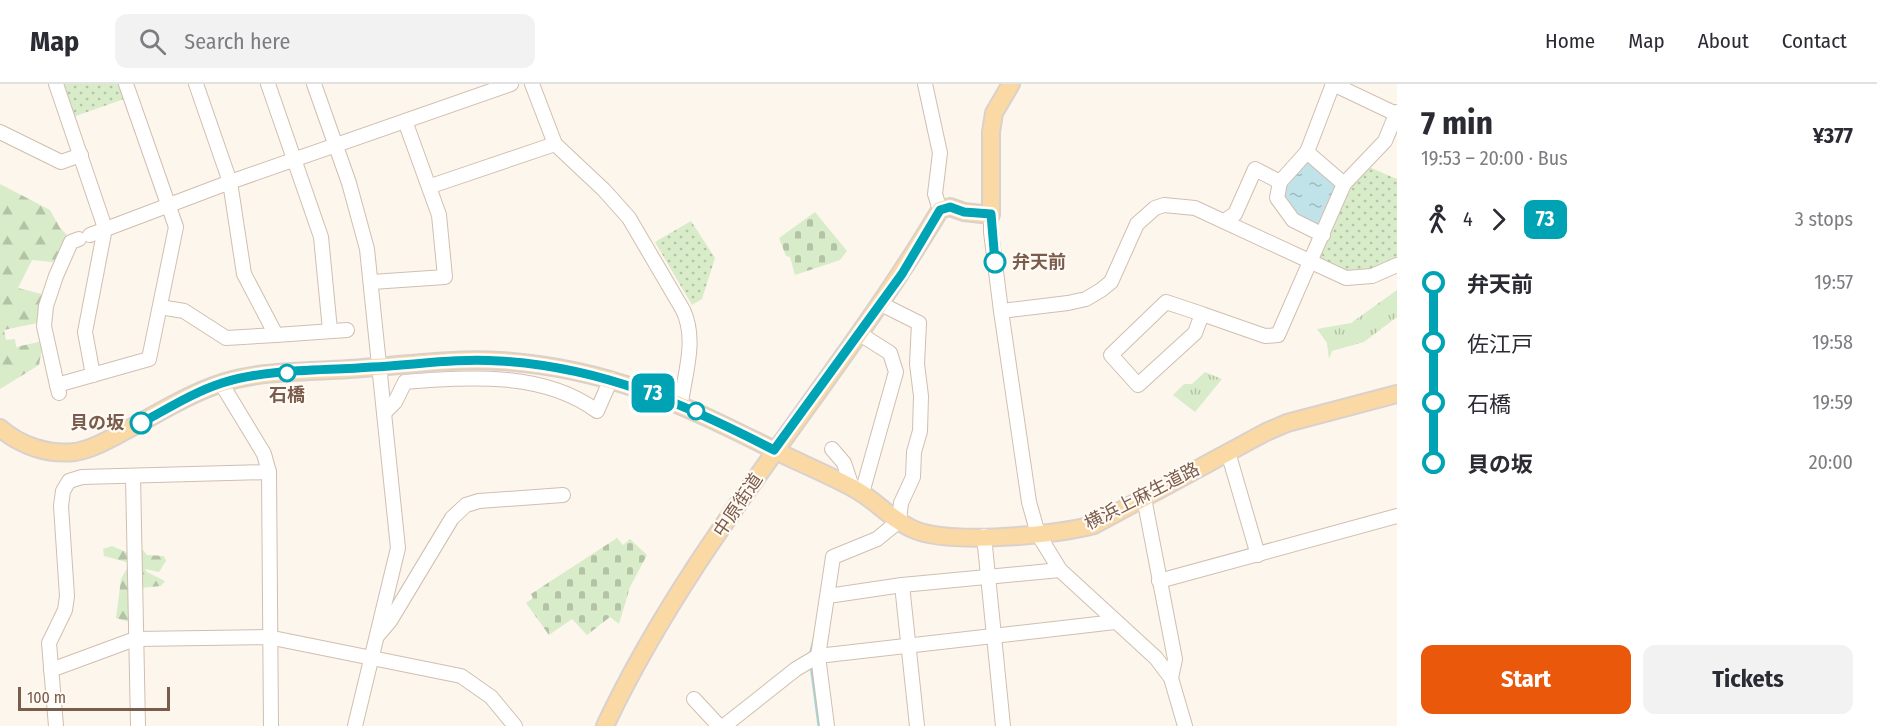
<!DOCTYPE html>
<meta charset="utf-8">
<style>
:root{--surface:#fff;--page:#f2f2f3;--text:#2b2b33;--muted:#7c7c81;--line:#e1e1e2;--accent:#ea580c}
body{margin:0;font-family:"Fira Sans Condensed","Noto Sans JP",sans-serif;background:var(--page);color:var(--text);height:100vh;display:flex;flex-direction:column;font-size:22px;white-space:nowrap}
*{box-sizing:border-box;margin:0}
p{font-size:20px;color:var(--muted)}
.icon{flex:none;width:33px;height:33px;fill:none;stroke:currentColor;stroke-width:2;stroke-linecap:round;stroke-linejoin:round}
.map{position:relative;flex:1;overflow:hidden}
.side{display:flex;flex-direction:column;background:var(--surface);width:480px}
.side>*{flex:none}
.badge{padding:0 12px;border-radius:9px;font-size:21px;line-height:39px}
.scale{position:absolute;left:18px;bottom:15px;width:152px;box-sizing:border-box;padding-left:6px;border:3px solid #7a5c4d;border-top:0;font-size:16px;line-height:21px;white-space:nowrap;color:#7a5c4d;-webkit-text-stroke:4px #fffaf3;paint-order:stroke}
.map>.badge{position:absolute;translate:-50% -50%;box-shadow:0 0 0 3px #fff}
.legs{display:flex;align-items:center;gap:9px;height:66px;padding:0 24px;font-size:20px}
.legs p{margin-inline-start:auto}
.head{display:flex;align-items:center;justify-content:space-between;height:102px;padding:0 24px}
h1{font-size:33px;font-weight:700;line-height:45px}
.button{display:flex;gap:12px;margin-top:auto;padding:12px 24px}
.button a{flex:1;height:69px;border-radius:12px;background:var(--accent);color:#fff;font-size:24px;font-weight:700;line-height:69px;text-align:center}
.button a+a{background:var(--page);color:var(--text)}
ul{padding:0 24px;list-style:none}
li{display:flex;align-items:center;gap:21px;height:60px;font-size:22px}
li i{display:grid;place-items:center;width:9px;height:100%;margin:0 8px;background:currentColor}
li i::after{content:'';width:15px;height:15px;margin:-8px;border:4px solid;border-radius:50%;background:var(--surface)}
li p{margin-inline-start:auto}
li:first-child i{background:linear-gradient(#0000 50%,currentColor 0)}
li:last-child i{background:linear-gradient(currentColor 50%,#0000 0)}
header{display:flex;align-items:center;gap:36px;box-sizing:border-box;height:84px;padding:0 30px;background:var(--surface);border-bottom:2px solid var(--line)}
header strong{font-size:28px}
nav{display:flex;gap:33px;margin-inline-start:auto;font-size:21px}
.search{width:420px;height:54px;background:var(--page);display:flex;align-items:center;gap:15px;box-sizing:border-box;padding:0 21px;border-radius:12px;color:var(--muted);font-size:22px}
main{display:flex;flex:1;min-height:0}
.map>svg:first-child{display:block}
</style>
<header>
<strong>Map</strong>
<div class="search"><svg class="icon" aria-label="search" viewBox="0 0 24 24"><circle cx="10" cy="10" r="6"/><path d="M15 15l6 6"/></svg>Search here</div>
<nav><a>Home</a><a>Map</a><a>About</a><a>Contact</a></nav>
</header>
<main>
<div class="map">
<svg width="1397" height="642" viewBox="0 0 1397 642">
<defs>
<pattern id="grass-tufts" width="24" height="20" patternUnits="userSpaceOnUse" patternTransform="scale(1.5)"><rect width="24" height="20" fill="#d8ecc9"/><path d="M3 7l-1-3M5 7V3M7 7l1-3M15 17l-1-3M17 17v-4M19 17l1-3" fill="none" stroke="#b4c2a5"/></pattern>
<pattern id="forest-firs" width="22" height="20" patternUnits="userSpaceOnUse" patternTransform="scale(1.5)"><rect width="22" height="20" fill="#d8ecc9"/><path d="M5 1l3.5 6h-7zM16 11l3.5 6h-7z" fill="#b4c2a5"/></pattern>
<pattern id="cemetery-stones" width="16" height="16" patternUnits="userSpaceOnUse" patternTransform="scale(1.5)"><rect width="16" height="16" fill="#d8ecc9"/><path d="M2 7V4a2 2 0 0 1 4 0v3zM10 15v-3a2 2 0 0 1 4 0v3z" fill="#b4c2a5"/></pattern>
<pattern id="park-dots" width="8" height="8" patternUnits="userSpaceOnUse" patternTransform="scale(1.5)"><rect width="8" height="8" fill="#d8ecc9"/><path d="M2 2h.1M6 6h.1" fill="none" stroke="#b4c2a5" stroke-width="1.8" stroke-linecap="round"/></pattern>
<pattern id="water-ripples" width="26" height="14" patternUnits="userSpaceOnUse" patternTransform="scale(1.5)"><rect width="26" height="14" fill="#bfe3e8"/><path d="M2 4q2-2 4 0t4 0M15 11q2-2 4 0t4 0" fill="none" stroke="#a0bbbe"/></pattern>
</defs>
<rect width="100%" height="100%" fill="#fdf6ec"/>
<g fill="url(#grass-tufts)">
<polygon points="1397,206 1397,233 1364,258 1332,267 1329,275 1327,259 1317,245 1351,239"/>
<polygon points="1205,288 1222,295 1195,328 1173,311 1184,300 1192,300"/>
</g>
<g fill="url(#forest-firs)">
<polygon points="0,100 50,126 60,144 67,151 59,175 52,178 32,176 18,204 46,211 42,238 4,246 6,256 15,255 16,263 43,257 39,281 0,305"/>
<polygon points="139,461 147,471 164,472 166,477 159,488 145,485 147,488 165,497 161,502 139,504 130,538 116,534 121,495 130,479 104,472 103,465 112,462 131,470"/>
</g>
<g fill="url(#cemetery-stones)">
<polygon points="815,128 847,167 840,176 795,191 790,173 786,172 779,154"/>
<polygon points="617,454 623,461 630,455 647,471 630,503 619,540 610,533 587,551 572,535 549,551 526,519 533,514 531,510"/>
</g>
<g fill="url(#park-dots)">
<polygon points="62,0 119,0 124,15 73,33"/>
<path d="M1369 83 1397 95V177C1358 195 1354 193 1316 174L1353 101Z"/>
<polygon points="691,137 715,174 702,215 692,221 655,158"/>
</g>
<polygon fill="url(#water-ripples)" stroke="#a5d3da" stroke-width="1.5" points="1308,75 1340,100 1321,142 1296,134 1282,117 1284,102"/>
<g fill="none" stroke-linecap="round" stroke-linejoin="round">
<g stroke="#a5d3da" stroke-width="3">
<polyline points="810,571 815,552"/>
<polyline points="811,581 819,642"/>
</g>
<g stroke="#d1beb0" stroke-width="16">
<g id="minor">
<polyline points="56,0 105,144 85,248 93,291"/>
<polyline points="268,0 321,153 330,246"/>
<polyline points="314,0 349,99 367,165 398,464 355,642"/>
<path d="M532 0 555 60 604 106 629 134 683 226C697 255 685 289 681 319"/>
<polyline points="925,0 940,69 935,110 940,126"/>
<polyline points="0,48 61,78 81,71"/>
<polyline points="1307,68 1280,98 1277,114 1293,136 1323,151"/>
<polyline points="1344,100 1307,68 1333,0 1396,30"/>
<polyline points="431,102 555,60"/>
<polyline points="991,131 991,148 1001,227 1029,418 1038,450 1060,486 1156,574 1171,594 1185,642"/>
<polyline points="1224,137 1235,130 1255,85 1280,98"/>
<polyline points="90,151 230,98 511,0"/>
<polyline points="372,198 445,193 439,131 405,37"/>
<polyline points="160,223 184,227 226,254 276,251 244,190 230,98 196,0"/>
<polyline points="1001,227 1068,219 1086,215 1101,206 1111,198 1137,140 1155,124 1164,121 1195,124 1346,194 1372,192 1397,181"/>
<polyline points="1202,230 1166,218 1111,271 1138,301 1195,249 1202,230 1265,252 1278,251 1344,100 1385,57 1397,28"/>
<polyline points="860,250 890,269 896,288 862,409"/>
<polyline points="276,251 347,246"/>
<polyline points="221,299 264,370 269,388 271,642"/>
<polyline points="57,301 44,242 46,222 56,192 71,158 79,155"/>
<polyline points="59,309 57,301 149,275 176,143 126,0"/>
<path d="M384 329 395 318 405 298C468 293 543 287 597 327L611 295"/>
<polyline points="832,365 844,379 852,403"/>
<polyline points="1228,368 1258,471"/>
<polyline points="133,392 138,642"/>
<polyline points="1144,414 1175,575 1171,594"/>
<polyline points="984,452 1003,642"/>
<polyline points="1159,497 1397,432"/>
<polyline points="902,501 917,642"/>
<polyline points="828,512 902,501 1060,486"/>
<polyline points="378,551 390,537 452,434 466,421 479,417 563,411"/>
<polyline points="51,586 135,555 268,553 461,592 491,613 515,642"/>
<polyline points="694,615 719,642"/>
<polyline points="56,642 49,559 65,526 67,512 61,422 63,407 69,397 82,393 269,388"/>
<polyline points="724,642 796,585 818,572 1115,538"/>
<polyline points="827,642 818,572 833,473 877,455 899,437 901,419 913,393 914,368 920,347 921,312 917,280 919,239 881,220"/>
</g>
</g>
<g stroke="#dad1cd" stroke-width="20">
<g id="major">
<path d="M0 344C21 362 48 371 75 368 92 365 108 356 123 348 155 331 188 310 222 299 262 286 308 288 349 285 399 282 450 274 500 277 608 284 680 319 774 366 800 379 827 390 853 404 875 415 892 437 915 446 952 461 1055 451 1094 441L1266 348 1287 339 1397 310"/>
<path d="M605 642C693 455 835 302 940 126L950 123 964 128 991 131V48L994 29 1011 0"/>
</g>
</g>
<use href="#minor" stroke="#fff" stroke-width="14"/>
<use href="#major" stroke="#fbd9a5" stroke-width="16"/>
</g>
<g fill="none" stroke-linecap="round" stroke-linejoin="round">
<g stroke="#fff" stroke-width="14">
<path id="line-1" d="M141 339C167 325 194 308 222 299 269 284 324 287 372 283 414 281 457 274 499 277 602 283 685 320 774 366L902 190 940 126 950 123 964 128 991 130 995 178"/>
</g>
<use href="#line-1" stroke="#00a3b4" stroke-width="9"/>
</g>
<g fill="#fff" stroke="#00a3b4" stroke-width="3">
<circle cx="995" cy="178" r="10"/>
<circle cx="287" cy="289" r="8"/>
<circle cx="696" cy="327" r="8"/>
<circle cx="141" cy="339" r="10"/>
</g>
<g text-anchor="middle" stroke-width="4.5" stroke-linejoin="round" paint-order="stroke">
<g font-size="18" font-weight="bold" fill="#7a5c4d" stroke="#fffaf3" text-anchor="start">
<text x="1012" y="184">弁天前</text>
<text x="287" y="317" text-anchor="middle">石橋</text>
<text x="124" y="345" text-anchor="end">貝の坂</text>
</g>
<g font-size="18" fill="#7a5c4d" stroke="#fffaf3">
<text transform="translate(1142 412) rotate(-27)" y="6">横浜上麻生道路</text>
<text transform="translate(738 421) rotate(-56)" y="6">中原街道</text>
</g>
</g>
</svg>
<div class="scale">100 m</div>
<b class="badge" style="left:653px;top:309px;background:#00a3b4;color:#fff">73</b>
</div>
<section class="side">
<div class="head"><div><h1>7 min</h1><p>19:53 – 20:00 · Bus</p></div><b>¥377</b></div>
<div class="legs"><svg class="icon" aria-label="walk" viewBox="0 0 24 24"><circle cx="13" cy="4" r="2"/><path d="M13 8l-2 6 4 7M11 14l-3 7M7 12l3-4h3l4 4"/></svg>4<svg class="icon" aria-label="forward" viewBox="0 0 24 24"><path d="M9 5l7 7-7 7"/></svg><b class="badge" style="background:#00a3b4;color:#fff">73</b><p>3 stops</p></div>
<ul>
<li><i style="color:#00a3b4"></i><b>弁天前</b><p>19:57</p></li>
<li><i style="color:#00a3b4"></i><span>佐江戸</span><p>19:58</p></li>
<li><i style="color:#00a3b4"></i><span>石橋</span><p>19:59</p></li>
<li><i style="color:#00a3b4"></i><b>貝の坂</b><p>20:00</p></li>
</ul>
<div class="button"><a>Start</a><a>Tickets</a></div>
</section>
</main>
